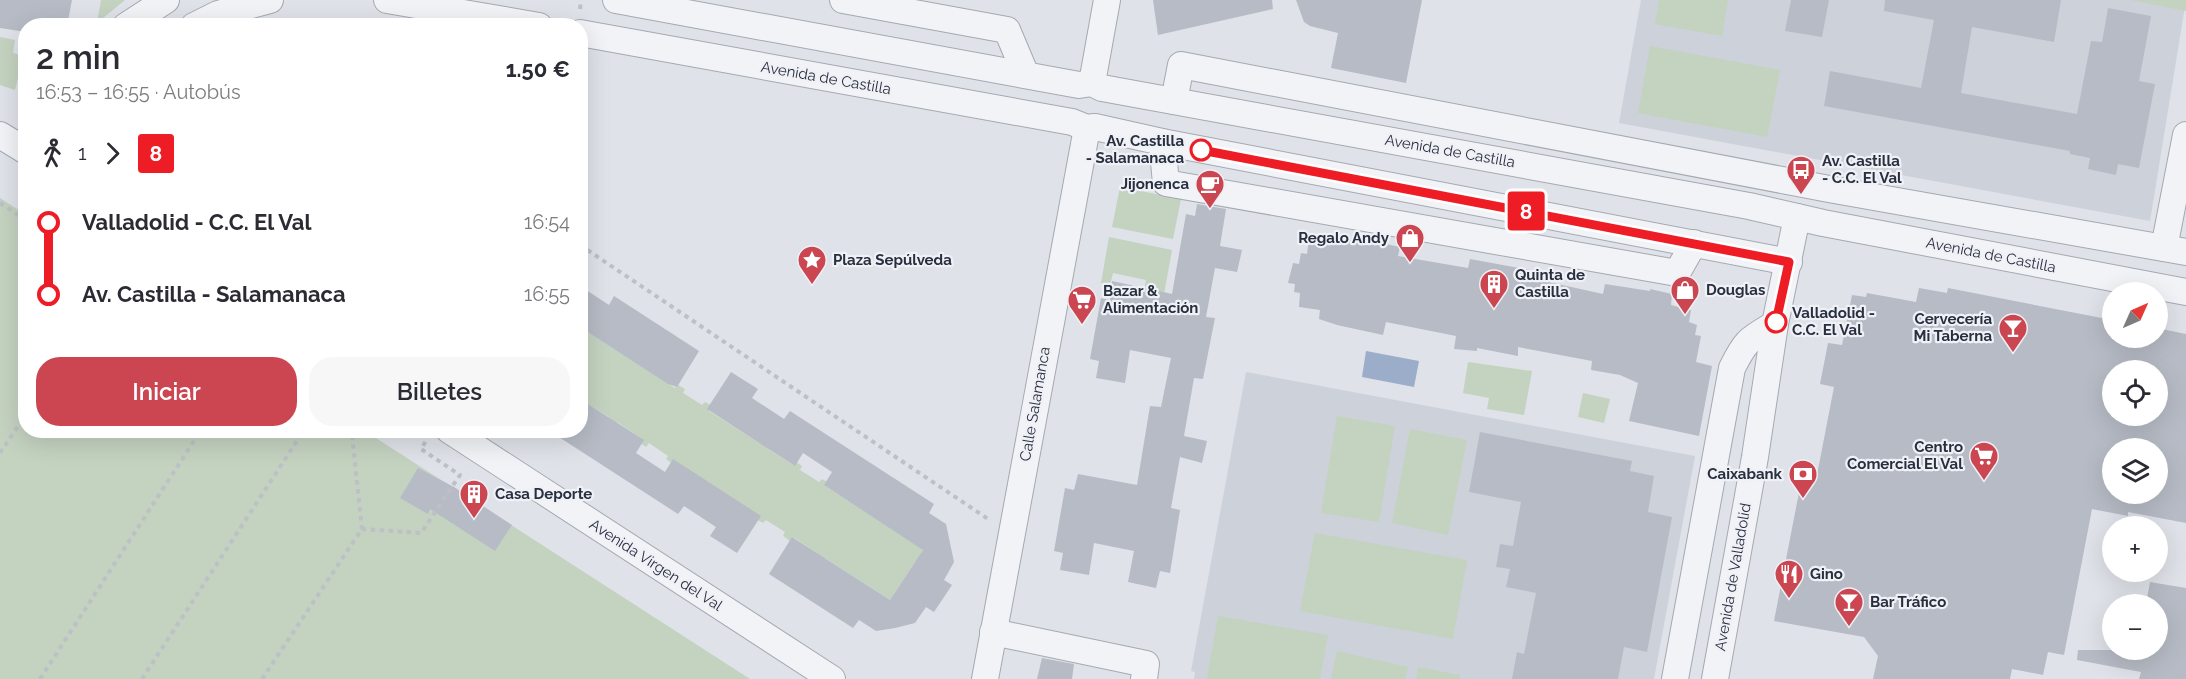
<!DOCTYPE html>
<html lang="es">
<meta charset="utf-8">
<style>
:root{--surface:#fff;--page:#f7f7f7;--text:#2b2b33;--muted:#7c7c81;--accent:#cb4651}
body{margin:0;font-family:Raleway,sans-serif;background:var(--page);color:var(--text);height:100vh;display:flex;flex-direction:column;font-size:22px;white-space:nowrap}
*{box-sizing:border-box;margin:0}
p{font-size:20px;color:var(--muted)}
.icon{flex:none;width:33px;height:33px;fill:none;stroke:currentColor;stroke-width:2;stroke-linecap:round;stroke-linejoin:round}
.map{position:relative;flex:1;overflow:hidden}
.details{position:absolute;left:18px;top:18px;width:570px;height:420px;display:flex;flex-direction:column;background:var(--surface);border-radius:24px;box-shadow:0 6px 24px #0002}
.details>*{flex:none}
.badge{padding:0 12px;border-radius:4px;font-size:21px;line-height:39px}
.needle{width:39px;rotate:45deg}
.tools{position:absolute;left:2102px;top:282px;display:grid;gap:12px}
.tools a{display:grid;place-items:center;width:66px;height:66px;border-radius:50%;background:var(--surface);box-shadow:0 6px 24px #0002;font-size:30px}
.map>.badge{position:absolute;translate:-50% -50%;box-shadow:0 0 0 3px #fff}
.legs{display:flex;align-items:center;gap:9px;height:66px;padding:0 18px;font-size:20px}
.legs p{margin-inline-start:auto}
.headline{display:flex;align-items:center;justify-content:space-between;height:102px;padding:0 18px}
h1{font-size:33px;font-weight:600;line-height:45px}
.primary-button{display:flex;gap:12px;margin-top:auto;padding:12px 18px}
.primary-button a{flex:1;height:69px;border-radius:24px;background:var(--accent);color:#fff;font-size:24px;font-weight:600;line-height:69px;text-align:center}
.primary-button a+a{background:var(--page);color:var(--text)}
ul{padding:0 18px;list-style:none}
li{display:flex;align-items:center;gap:21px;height:72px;font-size:22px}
li i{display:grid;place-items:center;width:9px;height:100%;margin:0 8px;background:currentColor}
li i::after{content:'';width:15px;height:15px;margin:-8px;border:4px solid;border-radius:50%;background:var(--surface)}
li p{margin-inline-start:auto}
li:first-child i{background:linear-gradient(#0000 50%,currentColor 0)}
li:last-child i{background:linear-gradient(currentColor 50%,#0000 0)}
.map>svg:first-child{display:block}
</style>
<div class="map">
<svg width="2186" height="679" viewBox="0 0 2186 679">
<rect width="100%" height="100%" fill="#dfe2e8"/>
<g fill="#cdd1da">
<polygon points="1641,0 2186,0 2150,221 1619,123"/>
<polygon points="1246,372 1695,456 1654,679 1194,679 1195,672 1191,671"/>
</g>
<g fill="#c4d2c0">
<polygon points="101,0 125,0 97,23"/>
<polygon points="1659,0 1728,0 1722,36 1655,24"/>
<polygon points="2131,0 2186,0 2186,11"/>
<polygon points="0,37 15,40 13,53 21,55 23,58 15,90 0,85"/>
<polygon points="1650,46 1780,70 1767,137 1638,113"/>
<polygon points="1120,187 1181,199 1173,239 1112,227"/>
<polygon points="0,198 25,214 26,430 365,431 750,679 0,679"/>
<polygon points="1109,237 1172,250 1160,316 1140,312 1146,280 1113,273 1110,285 1101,283"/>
<polygon points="580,327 675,388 678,385 685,389 683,393 702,405 705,402 712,406 709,411 761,444 770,445 768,449 793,465 795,461 802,466 800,470 819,482 822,479 829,483 827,487 923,549 920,555 923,558 915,562 890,600 825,558 822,562 817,553 793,537 790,541 783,536 785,532 766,520 763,523 756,519 676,461 673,464 666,459 668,456 649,443 646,447 639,442 641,438 617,422 614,426 607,422 609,417 591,406 581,404 583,401 580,399"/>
<polygon points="1468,362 1532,371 1524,415 1487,409 1489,398 1463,393"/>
<polygon points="1583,393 1610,399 1604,423 1578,417"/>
<polygon points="1337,416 1395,426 1379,522 1321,513"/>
<polygon points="1410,429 1467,440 1448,535 1392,523"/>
<polygon points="1315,533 1467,560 1453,639 1300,611"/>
<polygon points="1218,616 1328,635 1320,679 1207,679"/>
<polygon points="1337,651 1408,667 1405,679 1331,679"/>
<polygon points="1418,667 1460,675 1460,679 1416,679"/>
</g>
<polygon fill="#9badc8" points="1366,351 1419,361 1414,387 1362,377"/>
<g fill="#b6bbc5" fill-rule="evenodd">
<polygon points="0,0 72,0 67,26 26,26 26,32 0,28"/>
<polygon points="1153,0 1272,0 1273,9 1158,35"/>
<polygon points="1296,0 1422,0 1406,83 1331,68 1338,33 1310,26 1304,22"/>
<polygon points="1791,0 1829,0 1822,37 1785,31"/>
<polygon points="1885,0 2061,0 2054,42 1972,27 1961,93 2077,114 2091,41 2102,42 2108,8 2151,16 2139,81 2155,84 2139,168 2118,164 2116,175 2088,169 2090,158 2070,154 2070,151 1824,106 1830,71 1921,88 1934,20 1884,11"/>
<polygon points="1197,204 1226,209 1220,246 1242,250 1237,272 1215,268 1206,317 1215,318 1203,379 1194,378 1184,436 1207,441 1202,463 1180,457 1171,508 1180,510 1170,573 1160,571 1156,588 1128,582 1134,551 1094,543 1089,575 1060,570 1063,553 1054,551 1065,488 1074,490 1078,474 1137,485 1150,406 1161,407 1171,358 1130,350 1125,383 1096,378 1099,361 1090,359 1101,298 1110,300 1112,281 1172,294 1186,214 1195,216"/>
<polygon points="1334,234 1376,245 1376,242 1400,247 1398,256 1468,268 1470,259 1536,271 1535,279 1603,294 1605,284 1650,291 1650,289 1672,294 1671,305 1691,310 1689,322 1697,325 1695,335 1701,336 1696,362 1712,366 1699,436 1629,421 1638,383 1620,375 1591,370 1592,361 1518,347 1518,356 1477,348 1477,351 1454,349 1456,336 1386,322 1383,335 1337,325 1319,319 1320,310 1299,307 1300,293 1294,292 1295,284 1288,283 1293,263 1299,264 1301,253 1307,254 1309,239 1332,244"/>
<polygon points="580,286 609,305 614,296 699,351 677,387 668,384 580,327"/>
<path d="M1919 288 1947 293 1948 288 2112 320V338H2157V328L2186 334V523L2128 512V516L2092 509 2064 655 2048 652 2043 675 2012 669 2010 679H1873L1878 656 1864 637 1774 621 1802 477 1816 480 1834 387 1820 384 1828 343 1842 345 1852 295 1866 297 1867 293 1916 302ZM2112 370H2157V416H2112ZM2112 448H2157V494H2112Z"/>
<polygon points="731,372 758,389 752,398 784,419 790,411 934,504 929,513 946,524 954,562 944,580 952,585 934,612 926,607 915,623 895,628 876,631 859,620 853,628 769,574 792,537 890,600 923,550 824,485 832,472 803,453 795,466 707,409"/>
<polygon points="580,399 644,440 636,453 665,472 673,459 761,516 737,553 710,536 716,527 684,506 678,514 548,430 580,430"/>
<polygon points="1480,432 1632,461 1630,471 1654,476 1648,512 1672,517 1647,652 1624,647 1618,679 1512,679 1517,652 1524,654 1536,593 1506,587 1510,569 1496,567 1500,544 1513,546 1521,502 1469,492"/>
<polygon points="418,468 454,487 512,525 495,551 430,509 428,514 400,498"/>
<polygon points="2150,582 2186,588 2186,679 2139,679 2141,672 2077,660 2078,650 2157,650 2157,604 2146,604"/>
<polygon points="1042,658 1074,664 1072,679 1037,679"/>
</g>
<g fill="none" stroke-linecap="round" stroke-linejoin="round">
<g stroke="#a4a9b2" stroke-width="28">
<g id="minor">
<polyline points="387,0 539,26"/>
<polyline points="616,0 1079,85 1092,83 1102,88 1749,206 1823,223 2186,292"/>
<polyline points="843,0 1007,30 1026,75"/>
<polyline points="126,26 166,0"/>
<polyline points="194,26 218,14 270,0"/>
<polyline points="580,33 1072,122 1087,128 1095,127 1162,142 1789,262"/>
<polyline points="1092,83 1107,0"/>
<polyline points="1174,101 1181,65 1829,189 2186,252"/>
<polyline points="0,135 26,151"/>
<polyline points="1162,142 1166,183 1677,273 1694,243"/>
<polyline points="2164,248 2186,135"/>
<polyline points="449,430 832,679"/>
<polyline points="993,632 1146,664 1144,679"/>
<polyline points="985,679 1087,128"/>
<path d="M1675 679 1732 368C1746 340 1748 340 1775 324"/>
<polyline points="1715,679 1755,457 1775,324 1797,217"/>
</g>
</g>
<g stroke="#bdc0c6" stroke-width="4" stroke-dasharray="4.5 4.5" stroke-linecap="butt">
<polyline points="580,9 581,0"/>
<polyline points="0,203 26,220"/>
<polyline points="580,245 988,519"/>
<polyline points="345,430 352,435 362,529"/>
<polyline points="0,453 26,414"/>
<polyline points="40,679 201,430"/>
<polyline points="142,679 304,430"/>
<polyline points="262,679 362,529 421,533 460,475 421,449 426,441"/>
</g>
<use href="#minor" stroke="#f2f3f6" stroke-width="26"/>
</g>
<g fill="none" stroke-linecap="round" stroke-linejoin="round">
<g stroke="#fff" stroke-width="14">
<polyline id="line-1" points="1201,150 1789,262 1776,322"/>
</g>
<use href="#line-1" stroke="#ee1c25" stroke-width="9"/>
</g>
<defs>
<g id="bus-pin" transform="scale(1.5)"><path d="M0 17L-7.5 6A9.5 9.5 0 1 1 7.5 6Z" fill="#cb4651" stroke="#eff1f6"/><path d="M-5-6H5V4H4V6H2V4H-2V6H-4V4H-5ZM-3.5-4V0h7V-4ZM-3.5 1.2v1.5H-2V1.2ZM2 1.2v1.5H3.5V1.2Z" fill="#fff"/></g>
<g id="cafe-pin" transform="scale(1.5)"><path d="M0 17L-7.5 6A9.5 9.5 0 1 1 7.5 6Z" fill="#cb4651" stroke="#eff1f6"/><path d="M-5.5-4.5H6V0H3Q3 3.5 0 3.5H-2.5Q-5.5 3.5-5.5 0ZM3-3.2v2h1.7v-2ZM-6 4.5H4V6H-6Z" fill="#fff"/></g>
<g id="shop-pin" transform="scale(1.5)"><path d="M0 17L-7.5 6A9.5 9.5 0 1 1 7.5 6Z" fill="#cb4651" stroke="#eff1f6"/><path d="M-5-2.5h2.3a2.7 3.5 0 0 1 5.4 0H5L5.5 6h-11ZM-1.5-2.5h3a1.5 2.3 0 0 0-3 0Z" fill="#fff"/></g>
<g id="sight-pin" transform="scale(1.5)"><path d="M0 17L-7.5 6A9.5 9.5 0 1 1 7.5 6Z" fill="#cb4651" stroke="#eff1f6"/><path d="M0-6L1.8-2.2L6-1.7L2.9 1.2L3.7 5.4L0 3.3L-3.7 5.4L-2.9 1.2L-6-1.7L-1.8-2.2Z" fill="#fff"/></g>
<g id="building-pin" transform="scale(1.5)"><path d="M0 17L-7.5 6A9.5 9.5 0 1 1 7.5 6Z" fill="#cb4651" stroke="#eff1f6"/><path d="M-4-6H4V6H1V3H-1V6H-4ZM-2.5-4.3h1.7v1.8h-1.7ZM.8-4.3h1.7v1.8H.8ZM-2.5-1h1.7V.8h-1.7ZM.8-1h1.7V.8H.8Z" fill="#fff"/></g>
<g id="supermarket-pin" transform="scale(1.5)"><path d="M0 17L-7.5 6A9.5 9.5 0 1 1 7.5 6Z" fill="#cb4651" stroke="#eff1f6"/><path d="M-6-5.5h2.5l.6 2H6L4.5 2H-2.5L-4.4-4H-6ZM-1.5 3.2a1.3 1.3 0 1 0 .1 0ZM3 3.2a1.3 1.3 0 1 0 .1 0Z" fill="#fff"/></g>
<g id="bar-pin" transform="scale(1.5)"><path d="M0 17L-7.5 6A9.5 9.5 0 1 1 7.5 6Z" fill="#cb4651" stroke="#eff1f6"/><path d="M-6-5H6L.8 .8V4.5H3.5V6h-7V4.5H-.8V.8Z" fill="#fff"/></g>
<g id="bank-pin" transform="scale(1.5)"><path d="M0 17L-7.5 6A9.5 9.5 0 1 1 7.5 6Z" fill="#cb4651" stroke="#eff1f6"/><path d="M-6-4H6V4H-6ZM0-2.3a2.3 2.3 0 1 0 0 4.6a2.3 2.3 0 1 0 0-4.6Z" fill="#fff"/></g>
<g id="restaurant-pin" transform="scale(1.5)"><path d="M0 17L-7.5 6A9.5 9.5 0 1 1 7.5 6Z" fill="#cb4651" stroke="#eff1f6"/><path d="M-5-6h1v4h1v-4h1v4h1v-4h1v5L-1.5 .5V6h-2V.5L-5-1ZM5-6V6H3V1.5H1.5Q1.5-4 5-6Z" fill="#fff"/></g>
</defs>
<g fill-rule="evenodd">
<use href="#bus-pin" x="1801" y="170"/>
<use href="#cafe-pin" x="1210" y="184"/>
<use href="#shop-pin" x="1410" y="238"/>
<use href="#sight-pin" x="812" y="260"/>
<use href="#building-pin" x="1494" y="284"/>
<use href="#shop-pin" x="1685" y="290"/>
<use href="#supermarket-pin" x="1082" y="300"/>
<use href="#bar-pin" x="2013" y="328"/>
<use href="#supermarket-pin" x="1984" y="456"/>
<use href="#bank-pin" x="1803" y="474"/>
<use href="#building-pin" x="474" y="494"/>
<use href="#restaurant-pin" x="1789" y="574"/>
<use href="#bar-pin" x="1849" y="602"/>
</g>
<g fill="#fff" stroke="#ee1c25" stroke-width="3">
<circle cx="1201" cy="150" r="10"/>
<circle cx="1776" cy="322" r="10"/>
</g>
<g text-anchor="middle" stroke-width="4.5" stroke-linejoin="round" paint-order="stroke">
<g font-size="15" fill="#282f3f" stroke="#eff1f6">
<text transform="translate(826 78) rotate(10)" y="5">Avenida de Castilla</text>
<text transform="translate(1450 151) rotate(10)" y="5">Avenida de Castilla</text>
<text transform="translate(1991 255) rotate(11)" y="5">Avenida de Castilla</text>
<text transform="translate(1035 404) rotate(-80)" y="5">Calle Salamanca</text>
<text transform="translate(656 565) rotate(33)" y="5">Avenida Virgen del Val</text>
<text transform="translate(1733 577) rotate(-80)" y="5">Avenida de Valladolid</text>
</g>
<g font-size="15" font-weight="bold" fill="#282f3f" stroke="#eff1f6" text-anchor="end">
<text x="1184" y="146">Av. Castilla<tspan x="1184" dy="17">- Salamanaca</tspan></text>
<text x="1792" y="318" text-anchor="start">Valladolid -<tspan x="1792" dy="17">C.C. El Val</tspan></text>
</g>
<g font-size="15" font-weight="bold" fill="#282f3f" stroke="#eff1f6" text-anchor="start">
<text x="1822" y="166">Av. Castilla<tspan x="1822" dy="17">- C.C. El Val</tspan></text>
<text x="1189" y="189" text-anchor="end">Jijonenca</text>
<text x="1389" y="243" text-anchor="end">Regalo Andy</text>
<text x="833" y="265">Plaza Sepúlveda</text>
<text x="1515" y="280">Quinta de<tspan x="1515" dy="17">Castilla</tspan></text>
<text x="1706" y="295">Douglas</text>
<text x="1103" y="296">Bazar &amp;<tspan x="1103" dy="17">Alimentación</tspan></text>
<text x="1992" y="324" text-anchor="end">Cervecería<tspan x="1992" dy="17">Mi Taberna</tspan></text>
<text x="1963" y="452" text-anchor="end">Centro<tspan x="1963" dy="17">Comercial El Val</tspan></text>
<text x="1782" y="479" text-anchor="end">Caixabank</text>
<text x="495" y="499">Casa Deporte</text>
<text x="1810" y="579">Gino</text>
<text x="1870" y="607">Bar Tráfico</text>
</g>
</g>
</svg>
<div class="tools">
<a><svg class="needle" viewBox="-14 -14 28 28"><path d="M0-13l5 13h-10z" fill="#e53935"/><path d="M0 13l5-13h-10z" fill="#7c7c81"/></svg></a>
<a><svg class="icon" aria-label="locate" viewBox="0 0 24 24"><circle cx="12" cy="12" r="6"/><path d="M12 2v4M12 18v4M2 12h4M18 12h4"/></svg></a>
<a><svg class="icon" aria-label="layers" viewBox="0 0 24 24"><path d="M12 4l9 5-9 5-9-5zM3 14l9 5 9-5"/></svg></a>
<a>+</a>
<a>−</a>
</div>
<b class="badge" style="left:1526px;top:211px;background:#ee1c25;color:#fff">8</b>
<section class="details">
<div class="headline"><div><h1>2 min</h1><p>16:53 – 16:55 · Autobús</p></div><b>1.50 €</b></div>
<div class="legs"><svg class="icon" aria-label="walk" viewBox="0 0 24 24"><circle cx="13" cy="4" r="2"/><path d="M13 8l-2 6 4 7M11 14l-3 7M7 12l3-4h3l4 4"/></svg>1<svg class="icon" aria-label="forward" viewBox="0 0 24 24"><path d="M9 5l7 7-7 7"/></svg><b class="badge" style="background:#ee1c25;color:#fff">8</b></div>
<ul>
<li><i style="color:#ee1c25"></i><b>Valladolid - C.C. El Val</b><p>16:54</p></li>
<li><i style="color:#ee1c25"></i><b>Av. Castilla - Salamanaca</b><p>16:55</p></li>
</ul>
<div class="primary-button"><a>Iniciar</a><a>Billetes</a></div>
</section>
</div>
